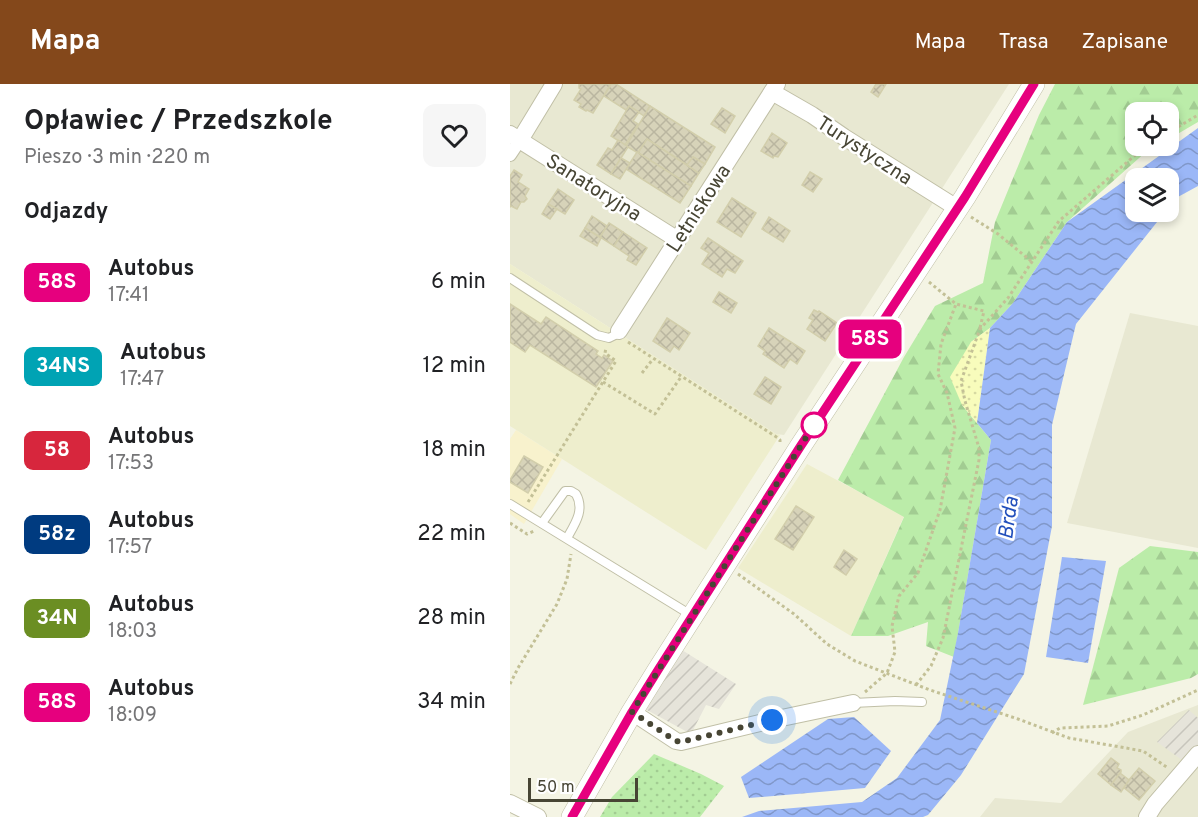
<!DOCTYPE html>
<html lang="pl">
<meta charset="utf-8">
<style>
:root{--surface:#fff;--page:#f6f6f6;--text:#202124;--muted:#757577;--accent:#84481b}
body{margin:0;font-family:Overpass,sans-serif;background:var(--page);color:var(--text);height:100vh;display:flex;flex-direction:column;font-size:22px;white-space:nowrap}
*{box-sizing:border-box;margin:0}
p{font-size:20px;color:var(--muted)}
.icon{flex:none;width:33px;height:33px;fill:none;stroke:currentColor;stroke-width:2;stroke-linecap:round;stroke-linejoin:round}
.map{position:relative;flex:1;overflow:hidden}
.panel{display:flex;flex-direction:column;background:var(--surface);width:510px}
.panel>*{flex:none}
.badge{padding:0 12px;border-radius:9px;font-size:21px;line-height:39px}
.tools{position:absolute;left:615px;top:18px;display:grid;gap:12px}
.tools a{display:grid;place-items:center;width:54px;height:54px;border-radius:12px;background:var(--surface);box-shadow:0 3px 9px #0003;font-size:30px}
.scale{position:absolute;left:18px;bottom:15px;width:110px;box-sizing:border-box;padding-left:6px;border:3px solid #474534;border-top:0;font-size:16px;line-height:21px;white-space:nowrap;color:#474534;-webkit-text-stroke:4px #fff;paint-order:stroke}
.you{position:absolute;width:30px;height:30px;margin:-15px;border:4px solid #fff;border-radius:50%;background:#1a73e8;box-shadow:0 0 0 9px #1a73e833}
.map>.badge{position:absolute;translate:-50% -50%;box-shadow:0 0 0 3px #fff}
h2{padding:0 24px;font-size:22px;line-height:54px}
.round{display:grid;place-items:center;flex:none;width:63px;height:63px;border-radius:12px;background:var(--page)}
.head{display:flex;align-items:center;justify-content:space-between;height:102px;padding:0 24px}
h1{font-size:28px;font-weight:700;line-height:45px}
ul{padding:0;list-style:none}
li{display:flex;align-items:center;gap:18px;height:84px;padding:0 24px}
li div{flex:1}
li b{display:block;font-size:22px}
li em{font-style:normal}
li .badge{min-width:66px;font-weight:700;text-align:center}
header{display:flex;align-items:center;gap:36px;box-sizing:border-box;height:84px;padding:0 30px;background:var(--accent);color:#fff}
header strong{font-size:28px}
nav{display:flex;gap:33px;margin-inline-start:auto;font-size:21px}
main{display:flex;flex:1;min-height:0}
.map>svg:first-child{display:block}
</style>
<header>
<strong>Mapa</strong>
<nav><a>Mapa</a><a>Trasa</a><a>Zapisane</a></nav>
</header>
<main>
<section class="panel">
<div class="head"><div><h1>Opławiec / Przedszkole</h1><p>Pieszo · 3 min · 220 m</p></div><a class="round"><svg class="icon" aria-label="heart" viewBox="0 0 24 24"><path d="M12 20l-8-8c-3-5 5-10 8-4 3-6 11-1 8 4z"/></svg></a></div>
<h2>Odjazdy</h2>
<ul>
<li><span class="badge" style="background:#e6007e;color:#fff">58S</span><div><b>Autobus</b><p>17:41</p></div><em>6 min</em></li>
<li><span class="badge" style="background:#00a3b4;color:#fff">34NS</span><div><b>Autobus</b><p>17:47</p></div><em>12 min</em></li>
<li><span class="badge" style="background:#d7263d;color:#fff">58</span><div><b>Autobus</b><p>17:53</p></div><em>18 min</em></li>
<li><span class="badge" style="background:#003b80;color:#fff">58z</span><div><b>Autobus</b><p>17:57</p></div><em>22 min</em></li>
<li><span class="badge" style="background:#6b8e23;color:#fff">34N</span><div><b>Autobus</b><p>18:03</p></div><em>28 min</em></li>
<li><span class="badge" style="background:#e6007e;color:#fff">58S</span><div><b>Autobus</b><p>18:09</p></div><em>34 min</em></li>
</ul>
</section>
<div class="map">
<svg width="688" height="733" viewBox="0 0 688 733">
<defs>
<pattern id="industrial-furrows" width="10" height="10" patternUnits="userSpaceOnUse" patternTransform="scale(1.5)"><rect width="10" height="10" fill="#e6e4da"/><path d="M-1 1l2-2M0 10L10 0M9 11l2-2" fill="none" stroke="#c7c5bc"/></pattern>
<pattern id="grass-dots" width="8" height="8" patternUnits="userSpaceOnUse" patternTransform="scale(1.5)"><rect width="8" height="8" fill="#bbeca9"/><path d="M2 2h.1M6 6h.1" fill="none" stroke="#a2cc92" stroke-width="1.8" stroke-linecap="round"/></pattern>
<pattern id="forest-firs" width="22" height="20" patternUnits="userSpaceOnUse" patternTransform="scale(1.5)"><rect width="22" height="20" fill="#bbeca9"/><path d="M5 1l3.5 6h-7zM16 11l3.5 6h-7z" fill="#a2cc92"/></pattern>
<pattern id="sand-dots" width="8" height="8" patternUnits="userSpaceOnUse" patternTransform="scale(1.5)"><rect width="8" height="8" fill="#f8fcbc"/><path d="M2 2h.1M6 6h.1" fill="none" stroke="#d6d9a2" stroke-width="1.8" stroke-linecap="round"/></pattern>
<pattern id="water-waves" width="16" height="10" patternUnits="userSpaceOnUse" patternTransform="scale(1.5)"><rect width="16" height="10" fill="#9bb7f7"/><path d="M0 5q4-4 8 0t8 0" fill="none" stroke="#8097c9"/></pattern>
<pattern id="building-cross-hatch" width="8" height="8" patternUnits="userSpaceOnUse" patternTransform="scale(1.5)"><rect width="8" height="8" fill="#d7d3b9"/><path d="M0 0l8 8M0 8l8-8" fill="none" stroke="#bab6a0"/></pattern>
</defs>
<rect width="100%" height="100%" fill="#f4f4e4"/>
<g fill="#e8e8d2">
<polygon points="0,0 499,0 274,351 266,350 0,180"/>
<polygon points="620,229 688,242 688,464 557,439"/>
<polygon points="688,621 688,733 470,733 485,714 551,719 618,648"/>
</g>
<polygon fill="#f8f2cd" points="6,346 52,375 14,440 0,430 0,355"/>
<g fill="url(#industrial-furrows)">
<polygon points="172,566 226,600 209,625 196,621 181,650 135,625"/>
<polygon points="679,626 688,634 688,663 676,679 647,658"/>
</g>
<g fill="#eeeecd">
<polygon points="0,180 266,350 270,351 196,466 0,342"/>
<polygon points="297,380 394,432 341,552 228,484"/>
</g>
<polygon fill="url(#grass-dots)" points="144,670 191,690 214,702 190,733 90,733 102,713"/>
<g fill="url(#forest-firs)">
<polygon points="545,0 688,0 688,38 659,55 658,28 626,28 626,62 647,62 637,67 557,138 503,219 480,244 461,258 452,321 481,356 444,573 416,562 418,538 378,552 341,552 394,433 328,396 394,273 425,222 473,199 485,138 529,31"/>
<polygon points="640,462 688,468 688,590 681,594 573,621 609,484"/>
</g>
<polygon fill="url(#sand-dots)" points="480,244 467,339 452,321 440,293 461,258"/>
<g fill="url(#water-waves)">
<polygon points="688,44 688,102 666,114 659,123 658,94 626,94 626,128 655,128 566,240 542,341 542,442 514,590 451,691 418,731 413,733 232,733 249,727 352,718 387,694 430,636 448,549 481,356 467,339 480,244 503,219 557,138"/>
<polygon points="552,473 596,477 578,579 536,573"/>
<polygon points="344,633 381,667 355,704 239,714 231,693 318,635"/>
</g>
<g fill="url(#building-cross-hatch)" stroke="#d2ceab" stroke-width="1.5">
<polygon points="69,0 101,0 83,29 77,26 76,27 69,23 71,20 64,16 71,5 69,4"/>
<polygon points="101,0 106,0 140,22 134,32 119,22 116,26 94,12"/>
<polygon points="366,0 376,0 368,13 361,8"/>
<polygon points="119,22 129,28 123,37 128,40 115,61 101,52"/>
<polygon points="140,22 205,63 195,80 183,73 177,81 137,55 128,69 116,62"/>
<polygon points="212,24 225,32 215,49 201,40"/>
<polygon points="262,49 277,59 268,73 264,72 263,74 251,67"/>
<polygon points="137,55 189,89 181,102 128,69"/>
<polygon points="108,56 118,63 101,90 87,81 98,64 102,66"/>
<polygon points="127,68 181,102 170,119 116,85"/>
<polygon points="183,73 195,80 189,89 177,81"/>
<polygon points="111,74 120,79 110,95 101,90"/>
<polygon points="4,86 12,91 8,98 19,105 15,112 17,115 14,118 11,118 7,125 1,122 0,123 0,92"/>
<polygon points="300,88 312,95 303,108 292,101"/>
<polygon points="48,105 64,116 55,130 38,120"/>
<polygon points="222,114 246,129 231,153 207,138"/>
<polygon points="38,120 47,125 40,135 32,130"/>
<polygon points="82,132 97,142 90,153 75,144"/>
<polygon points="259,133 280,147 273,158 252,145"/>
<polygon points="99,139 113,148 104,162 90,153"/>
<polygon points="75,144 91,154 87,162 70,152"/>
<polygon points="113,148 137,164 126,181 117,176 119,172 104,162"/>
<polygon points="198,154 233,177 225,189 217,185 212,193 192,180 199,169 191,164"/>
<polygon points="209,208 227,219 221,229 203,218"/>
<polygon points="0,220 31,240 36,233 88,267 86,270 92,274 94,271 103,277 86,303 20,261 15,268 0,258"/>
<polygon points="304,226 308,228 309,227 327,239 315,257 297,245 303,236 299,234"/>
<polygon points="157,234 180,249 169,266 164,262 160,268 143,257"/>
<polygon points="259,244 295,267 287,280 280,275 274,284 253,270 255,267 248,262"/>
<polygon points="255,293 271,303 261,320 244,310"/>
<polygon points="14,372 33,383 18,409 0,398 0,396"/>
<polygon points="286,422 304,433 283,466 265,455"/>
<polygon points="334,466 347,475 336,491 324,483"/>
<polygon points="601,674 609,680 607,684 611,686 611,688 601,701 588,690"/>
<polygon points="629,684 645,697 629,716 613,703"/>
<polygon points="610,689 619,696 611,708 601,701"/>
</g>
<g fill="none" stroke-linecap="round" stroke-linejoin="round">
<g stroke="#c0bfa6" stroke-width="10">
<g id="service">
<polyline points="0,194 87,251 99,254 107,250 109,247"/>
<polyline points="0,420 181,531"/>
<path d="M32 439 55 407H61L66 410C75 426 65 440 57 454"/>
<polyline points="343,619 385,617 412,618"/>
</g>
</g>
<g stroke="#c0bfa6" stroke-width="14">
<polyline id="pedestrian" points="0,71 10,56"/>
</g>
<g stroke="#c0bfa6" stroke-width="18">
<g id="minor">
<polyline points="262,8 302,31 334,53 447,124"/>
<polyline points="0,50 168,156"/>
<polyline points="10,56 44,0"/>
<polyline points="109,247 267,0"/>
<polyline points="122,628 166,657 171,658 262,636 343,619"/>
<polyline points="0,719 28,733"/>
<polyline points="637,733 645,720 688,670"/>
</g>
</g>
<g stroke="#c0bfa6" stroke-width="22">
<polyline id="tertiary" points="62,733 122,628 148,586 290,363 455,113 524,0"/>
</g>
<g stroke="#c3c096" stroke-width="3" stroke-dasharray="3 3" stroke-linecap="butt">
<polyline points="658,49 688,31"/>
<polyline points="461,133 488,150 521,177"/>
<polyline points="419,198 446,220 474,227 470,244"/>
<polyline points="118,258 268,354 270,356 270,361"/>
<polyline points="132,289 143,275"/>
<polyline points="93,298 145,330 171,293"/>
<polyline points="18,418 106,277 95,269 96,264"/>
<polyline points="0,439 17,450 24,447"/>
<polyline points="228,490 284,530 317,560 345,577 420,606 508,635 559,654 633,667 658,684"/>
<polyline points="0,600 8,584 47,520 57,495 61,470"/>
<polyline points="406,601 421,582 433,554 469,376 469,364 455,317 451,297 470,245 498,214 549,137 630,67 639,62"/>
<polyline points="355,608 377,589 385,568 382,542 389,512 408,489 430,426 445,344 437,309 428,290 431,260 446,220"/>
<polyline points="542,649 550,644 598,642 633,631 688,606"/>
</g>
<use href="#service" stroke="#fff" stroke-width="8"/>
<use href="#pedestrian" stroke="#fff" stroke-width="12"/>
<use href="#minor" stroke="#fff" stroke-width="16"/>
<use href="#tertiary" stroke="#fff" stroke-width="21"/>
</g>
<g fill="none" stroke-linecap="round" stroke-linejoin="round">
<g stroke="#fff" stroke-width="14">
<polyline id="line" points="62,733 122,628 148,586 290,363 455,113 524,0"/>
</g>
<use href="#line" stroke="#e6007e" stroke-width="9"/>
<polyline stroke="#474534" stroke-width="6" stroke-dasharray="0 10.8" points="262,636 171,658 166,657 122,628 304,341"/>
</g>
<circle fill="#fff" stroke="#e6007e" stroke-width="3" cx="304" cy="341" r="12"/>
<g text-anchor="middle" stroke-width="5" stroke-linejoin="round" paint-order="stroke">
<g font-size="20" fill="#474534" stroke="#fff">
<text transform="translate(355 66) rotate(33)" y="7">Turystyczna</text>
<text transform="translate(84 103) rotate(32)" y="7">Sanatoryjna</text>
<text transform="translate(188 124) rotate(-57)" y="7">Letniskowa</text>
</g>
<g font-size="21" font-style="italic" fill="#2350bc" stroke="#fff">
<text transform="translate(498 434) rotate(-82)" y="7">Brda</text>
</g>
</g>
</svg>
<div class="tools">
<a><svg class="icon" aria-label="locate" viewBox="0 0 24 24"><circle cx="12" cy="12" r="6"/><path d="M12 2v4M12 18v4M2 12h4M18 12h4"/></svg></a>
<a><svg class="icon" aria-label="layers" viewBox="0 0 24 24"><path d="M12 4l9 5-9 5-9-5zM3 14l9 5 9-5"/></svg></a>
</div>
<div class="scale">50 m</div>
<div class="you" style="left:262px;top:636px"></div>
<b class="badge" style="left:360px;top:255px;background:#e6007e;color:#fff">58S</b>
</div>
</main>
